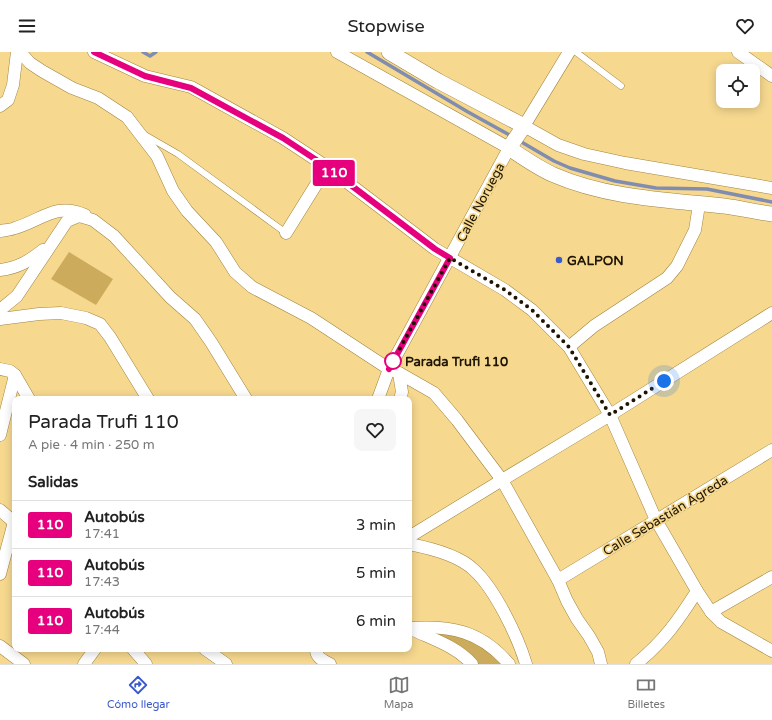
<!DOCTYPE html>
<html lang="es">
<meta charset="utf-8">
<style>
:root{--surface:#fff;--page:#f6f6f6;--text:#222;--muted:#767676;--line:#e0e0e0;--accent:#3b5acc}
body{margin:0;font-family:"Varela Round",sans-serif;background:var(--page);color:var(--text);height:100vh;display:flex;flex-direction:column;font-size:15px;white-space:nowrap}
*{box-sizing:border-box;margin:0}
p{font-size:13px;color:var(--muted)}
.icon{flex:none;width:22px;height:22px;fill:none;stroke:currentColor;stroke-width:2;stroke-linecap:round;stroke-linejoin:round}
.map{position:relative;flex:1;overflow:hidden}
.panel{position:absolute;left:12px;top:344px;width:400px;height:256px;display:flex;flex-direction:column;background:var(--surface);border-radius:8px;box-shadow:0 2px 10px #0003}
.panel>*{flex:none}
.badge{padding:0 8px;border-radius:3px;font-size:14px;line-height:26px}
.fabs{position:absolute;left:716px;top:12px;display:grid;gap:8px}
.fabs a{display:grid;place-items:center;width:44px;height:44px;border-radius:8px;background:var(--surface);box-shadow:0 2px 10px #0003;font-size:20px}
.you{position:absolute;width:20px;height:20px;margin:-10px;border:3px solid #fff;border-radius:50%;background:#1a73e8;box-shadow:0 0 0 6px #1a73e833}
.map>.badge{position:absolute;translate:-50% -50%;box-shadow:0 0 0 2px #fff}
h2{padding:0 16px;font-size:15px;line-height:36px}
.round{display:grid;place-items:center;flex:none;width:42px;height:42px;border-radius:8px;background:var(--page)}
.headline{display:flex;align-items:center;justify-content:space-between;height:68px;padding:0 16px}
h1{font-size:19px;font-weight:600;line-height:30px}
ul{padding:0;list-style:none}
li{display:flex;align-items:center;gap:12px;height:48px;padding:0 16px;border-top:1px solid var(--line)}
li div{flex:1}
li b{display:block;font-size:15px}
li em{font-style:normal}
li .badge{min-width:44px;font-weight:700;text-align:center}
header{display:flex;justify-content:space-between;align-items:center;height:52px;padding:0 16px;background:var(--surface);font-size:18px;font-weight:600}
.menu{display:flex;justify-content:space-around;align-items:center;height:56px;border-top:1px solid var(--line);background:var(--surface);font-size:11px;color:var(--muted)}
.menu a{display:grid;justify-items:center;gap:2px}
.menu .selected{color:var(--accent)}
.map>svg:first-child{display:block}
</style>
<header><svg class="icon" aria-label="menu" viewBox="0 0 24 24"><path d="M4 6h16M4 12h16M4 18h16"/></svg>Stopwise<svg class="icon" aria-label="heart" viewBox="0 0 24 24"><path d="M12 20l-8-8c-3-5 5-10 8-4 3-6 11-1 8 4z"/></svg></header>
<div class="map">
<svg width="772" height="612" viewBox="0 0 772 612">
<rect width="100%" height="100%" fill="#f6d88f"/>
<g fill="#ccac5c">
<polygon points="69,200 113,227 96,253 51,227"/>
<polygon points="431,579 442,579 480,591 503,612 478,612 471,605"/>
</g>
<g fill="none" stroke-linecap="round" stroke-linejoin="round">
<g stroke="#808cb0" stroke-width="3.5">
<polyline points="143,0 150,4 156,0"/>
<polyline points="367,0 468,60 513,85"/>
<polyline points="518,88 554,109 570,116 615,129 656,136 707,137 772,150"/>
</g>
<g stroke="#a1853d" stroke-width="7">
<g id="service">
<polyline points="576,0 621,34"/>
<polyline points="145,83 178,102 286,181"/>
</g>
</g>
<g stroke="#a1853d" stroke-width="13">
<g id="minor">
<polyline points="20,0 30,11 42,19 72,36 98,46 127,65 157,104 173,139 187,159 216,190 235,220 252,235 311,266 389,317 399,321 434,341 457,368 502,428 558,528 567,549 577,567 589,584 598,600 601,612"/>
<polyline points="94,0 145,24 191,35 283,86 327,115 435,197 505,238 532,258 569,295 610,363 656,468 697,539 711,560 721,570 772,599"/>
<polyline points="337,0 509,96 389,317 378,347"/>
<polyline points="569,0 524,74 558,93 584,102 625,111 772,136"/>
<polyline points="738,0 772,24"/>
<polyline points="0,54 8,48 13,33 17,0"/>
<path d="M0 179C5 178 11 178 15 176 42 168 56 150 85 163"/>
<polyline points="286,181 327,115"/>
<path d="M0 218C18 216 29 209 43 198"/>
<polyline points="0,258 17,244 67,169 79,164 93,168 114,184 170,245 195,267 211,290 246,347"/>
<polyline points="0,267 39,262 61,261 86,266 100,272 110,285 148,347"/>
<polyline points="569,295 594,274 667,226 677,214 695,178 699,153"/>
<polyline points="0,317 10,319 15,323 29,347"/>
<polyline points="399,321 402,340 400,347"/>
<polyline points="0,383 15,323"/>
<polyline points="0,458 15,471"/>
<polyline points="409,485 502,428 610,363 772,261"/>
<path d="M409 492C430 496 459 503 474 518 495 537 518 585 526 612"/>
<polyline points="0,522 14,470"/>
<polyline points="558,528 772,398"/>
<polyline points="711,560 772,525"/>
<path d="M409 576C451 573 481 579 509 612"/>
<path d="M411 577C432 587 456 594 472 612"/>
<polyline points="0,594 24,612"/>
<polyline points="133,597 146,612"/>
<polyline points="205,597 226,612"/>
<path d="M316 597C316 606 323 608 330 612"/>
<polyline points="84,612 95,597"/>
<path d="M636 612C664 589 678 569 697 539"/>
</g>
</g>
<g stroke="#a1853d" stroke-width="16">
<path id="tertiary" d="M389 0 438 29 524 74 509 96C524 106 538 116 554 123 607 146 667 148 724 154 740 156 756 160 772 162"/>
</g>
<use href="#service" stroke="#fff" stroke-width="6"/>
<use href="#minor" stroke="#fff" stroke-width="12"/>
<use href="#tertiary" stroke="#fff" stroke-width="15"/>
</g>
<g fill="none" stroke-linecap="round" stroke-linejoin="round">
<g stroke="#fff" stroke-width="9">
<polyline id="line" points="94,0 145,24 191,36 283,86 327,115 435,197 450,206 389,317"/>
</g>
<use href="#line" stroke="#e6007e" stroke-width="6"/>
<polyline stroke="#1d1401" stroke-width="4" stroke-dasharray="0 7.2" points="393,309 450,206 505,238 532,258 569,295 610,363 664,329"/>
</g>
<circle fill="#3b5acc" stroke="#f6d88f" stroke-width="1.5" cx="559" cy="208" r="4"/>
<circle fill="#fff" stroke="#e6007e" stroke-width="2" cx="393" cy="309" r="8"/>
<g text-anchor="middle" stroke-width="3.5" stroke-linejoin="round" paint-order="stroke">
<g font-size="13" fill="#1d1401" stroke="#f6d88f">
<text transform="translate(480 150) rotate(-62)" y="5">Calle Noruega</text>
<text transform="translate(665 463) rotate(-31)" y="5">Calle Sebastián Ágreda</text>
</g>
<g font-size="13" font-weight="bold" fill="#1d1401" stroke="#f6d88f" text-anchor="start">
<text x="567" y="213">GALPON</text>
</g>
<g font-size="13" font-weight="bold" fill="#1d1401" stroke="#f6d88f" text-anchor="start">
<text x="405" y="314">Parada Trufi 110</text>
</g>
</g>
</svg>
<div class="fabs">
<a><svg class="icon" aria-label="locate" viewBox="0 0 24 24"><circle cx="12" cy="12" r="6"/><path d="M12 2v4M12 18v4M2 12h4M18 12h4"/></svg></a>
</div>
<div class="you" style="left:664px;top:329px"></div>
<b class="badge" style="left:334px;top:121px;background:#e6007e;color:#fff">110</b>
<section class="panel">
<div class="headline"><div><h1>Parada Trufi 110</h1><p>A pie · 4 min · 250 m</p></div><a class="round"><svg class="icon" aria-label="heart" viewBox="0 0 24 24"><path d="M12 20l-8-8c-3-5 5-10 8-4 3-6 11-1 8 4z"/></svg></a></div>
<h2>Salidas</h2>
<ul>
<li><span class="badge" style="background:#e6007e;color:#fff">110</span><div><b>Autobús</b><p>17:41</p></div><em>3 min</em></li>
<li><span class="badge" style="background:#e6007e;color:#fff">110</span><div><b>Autobús</b><p>17:43</p></div><em>5 min</em></li>
<li><span class="badge" style="background:#e6007e;color:#fff">110</span><div><b>Autobús</b><p>17:44</p></div><em>6 min</em></li>
</ul>
</section>
</div>
<nav class="menu">
<a class="selected"><svg class="icon" aria-label="directions" viewBox="0 0 24 24"><path d="M12 3l9 9-9 9-9-9zM9 14v-3h6M13 9l2 2-2 2"/></svg>Cómo llegar</a>
<a><svg class="icon" aria-label="map" viewBox="0 0 24 24"><path d="M3 6l6-2 6 2 6-2v14l-6 2-6-2-6 2zM9 4v14M15 6v14"/></svg>Mapa</a>
<a><svg class="icon" aria-label="tickets" viewBox="0 0 24 24"><path d="M3 7h18v10H3zM15 7v10"/></svg>Billetes</a>
</nav>
